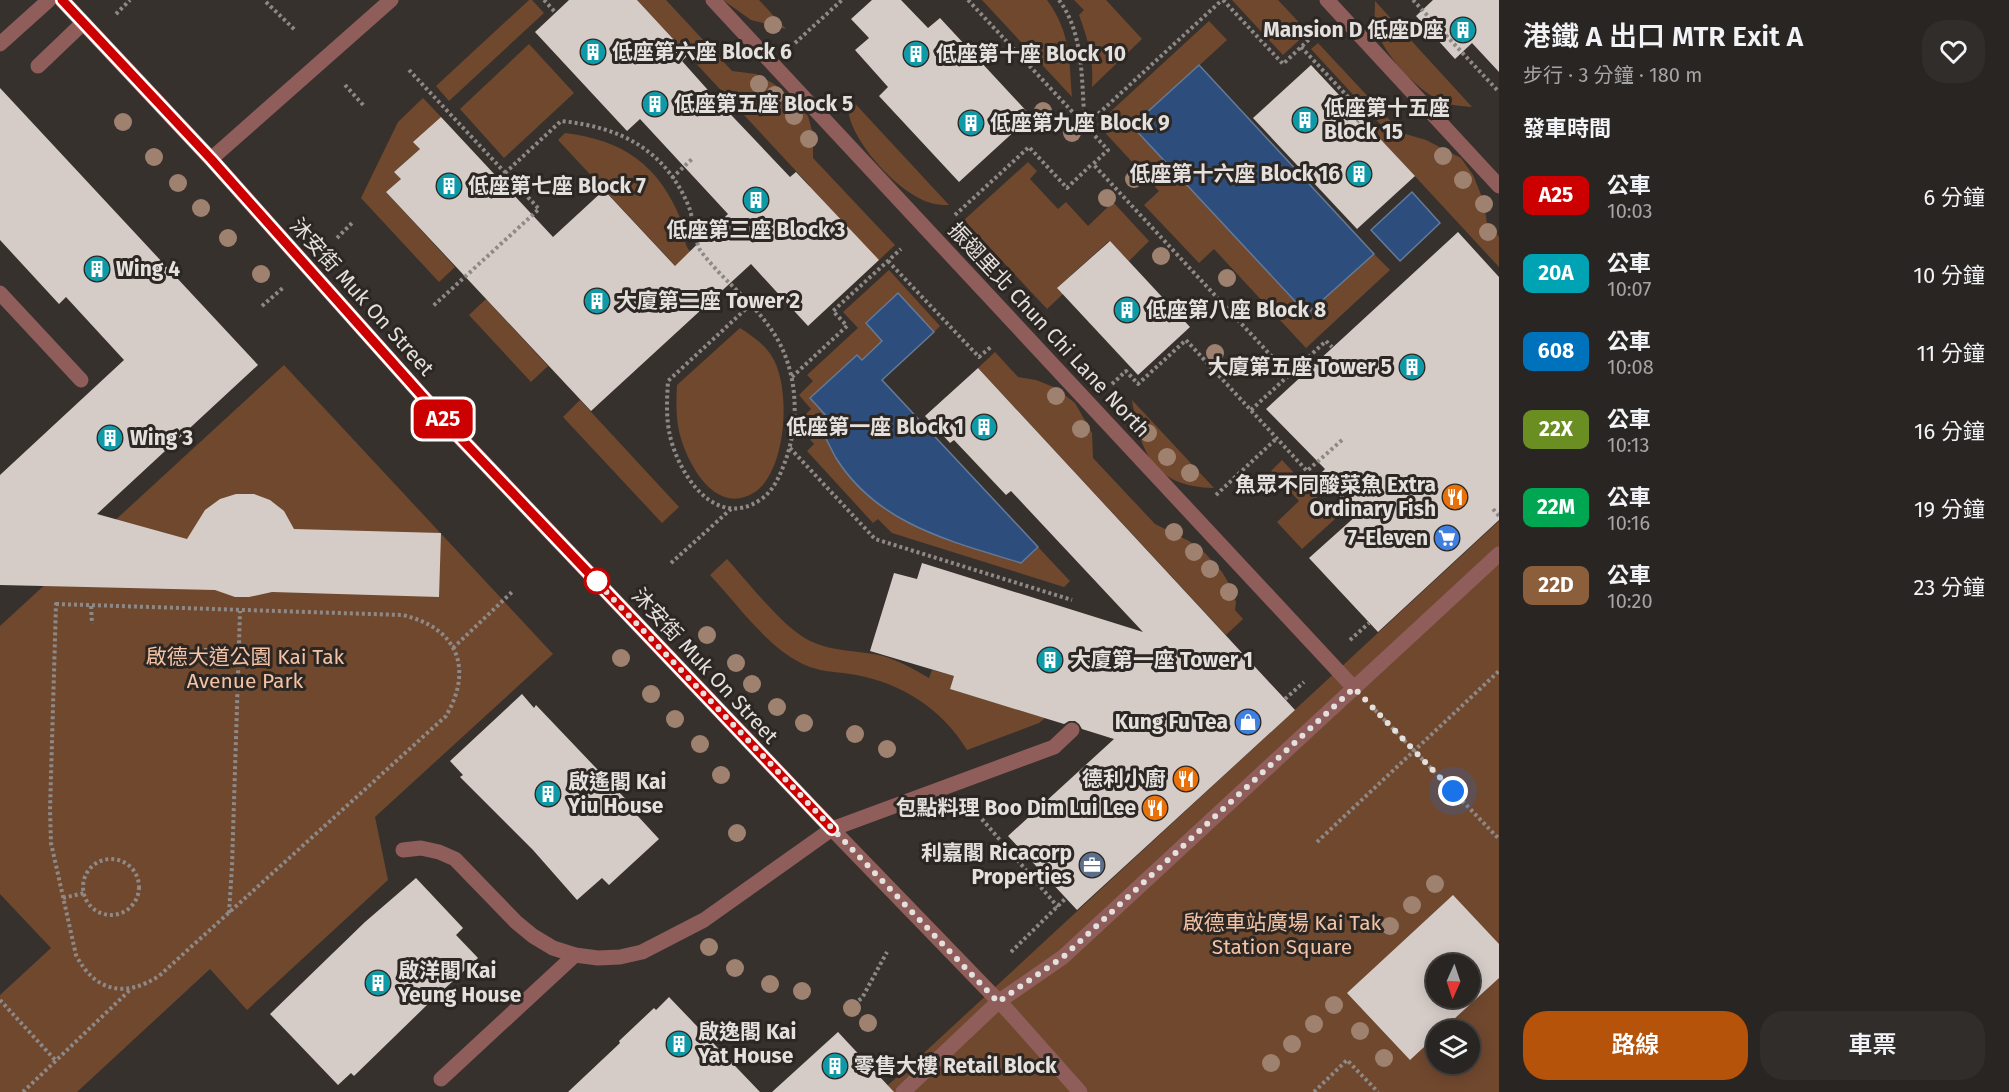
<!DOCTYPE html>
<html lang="zh-TW">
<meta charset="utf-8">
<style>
:root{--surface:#292522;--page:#312d2a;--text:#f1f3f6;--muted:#a5a5a5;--line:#454240;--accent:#b45309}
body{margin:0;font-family:"Fira Sans","Noto Sans TC",sans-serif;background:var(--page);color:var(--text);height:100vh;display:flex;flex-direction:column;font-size:22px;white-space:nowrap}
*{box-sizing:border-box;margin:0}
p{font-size:20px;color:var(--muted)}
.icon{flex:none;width:33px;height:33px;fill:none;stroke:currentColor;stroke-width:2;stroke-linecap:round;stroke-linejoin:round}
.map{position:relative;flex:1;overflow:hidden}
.drawer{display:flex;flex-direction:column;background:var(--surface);width:510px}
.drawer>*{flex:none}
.badge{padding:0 12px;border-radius:9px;font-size:21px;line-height:39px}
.needle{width:39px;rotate:183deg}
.fabs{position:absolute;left:1426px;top:954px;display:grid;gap:12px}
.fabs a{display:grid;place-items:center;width:54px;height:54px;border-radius:50%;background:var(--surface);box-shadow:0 3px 15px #0003,0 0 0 2px var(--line);font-size:30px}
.you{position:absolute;width:30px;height:30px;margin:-15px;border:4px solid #fff;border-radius:50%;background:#1a73e8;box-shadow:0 0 0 9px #1a73e833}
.map>.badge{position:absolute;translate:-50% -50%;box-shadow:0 0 0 3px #fff}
h2{padding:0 24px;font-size:22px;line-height:54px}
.round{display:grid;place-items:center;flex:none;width:63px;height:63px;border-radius:24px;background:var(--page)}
.overview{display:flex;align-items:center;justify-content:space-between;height:102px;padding:0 24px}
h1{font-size:28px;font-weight:600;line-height:45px}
.button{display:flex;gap:12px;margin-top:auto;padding:12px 24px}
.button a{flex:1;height:69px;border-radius:24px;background:var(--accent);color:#fff;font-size:24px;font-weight:600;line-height:69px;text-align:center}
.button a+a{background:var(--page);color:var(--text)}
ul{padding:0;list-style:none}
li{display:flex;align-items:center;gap:18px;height:78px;padding:0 24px}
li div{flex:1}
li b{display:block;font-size:22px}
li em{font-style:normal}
li .badge{min-width:66px;font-weight:700;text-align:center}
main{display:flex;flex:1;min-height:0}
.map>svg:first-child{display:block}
</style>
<main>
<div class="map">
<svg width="1499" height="1092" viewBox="0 0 1499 1092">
<rect width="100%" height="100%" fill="#37312d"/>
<g fill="#70482e" fill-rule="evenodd">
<polygon points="529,0 532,0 544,13 449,101 436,86"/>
<polygon points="637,0 666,0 732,71 756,74 774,84 790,97 808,116 813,134 813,158 895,245 879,260 782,213 810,186"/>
<polygon points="723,0 759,0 786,29 751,20"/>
<path d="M982 0H1047C1071 33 1069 59 1072 97Z"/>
<path d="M1074 0H1106L1142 39 1092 87C1094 61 1088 39 1079 15L1084 10Z"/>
<polygon points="1232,0 1278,0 1308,32 1283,55"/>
<path d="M1375 1 1472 107C1465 106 1457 106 1449 104 1422 97 1381 53 1375 25 1374 18 1375 9 1375 1Z"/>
<polygon points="1209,21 1227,40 1133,126 1307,314 1374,254 1390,270 1306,348 1214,249 1199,263 1144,205 1159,191 1097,124"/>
<polygon points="1318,43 1402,133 1426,140 1461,158 1473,175 1484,202 1487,224 1499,237 1499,267 1374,132 1381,125 1311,49"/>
<polygon points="529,44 574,93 504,158 460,109"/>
<path d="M848 96 949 205C945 205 940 205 935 204 903 198 856 147 849 115 848 109 848 102 848 96Z"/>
<polygon points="423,98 441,117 414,142 420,149 394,172 401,179 386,192 455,267 439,282 361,198 398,122"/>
<path d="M565 133C623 140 659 165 681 220 684 228 683 239 687 247 691 255 716 280 724 288L709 302 558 140Z"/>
<polygon points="1028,162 1037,171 1030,179 1058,209 1066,202 1088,226 1113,202 1149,241 1129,261 1109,241 1058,287 1063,294 1047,309 964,220"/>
<polygon points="889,270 940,326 934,332 898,293 866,322 882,341 861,360 857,355 830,420 837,458 857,484 882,507 1021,563 1038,547 1070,581 1064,587 892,533 878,519 873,523 807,451 814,444 805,434 814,426 804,416 811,409 799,395 813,381 807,375 858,328 843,312"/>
<polygon points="486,299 548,366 531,382 469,315"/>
<path d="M740 328C752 336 763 343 771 355 792 386 787 470 755 492 715 518 686 462 679 431 676 416 676 401 677 385Z"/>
<polygon points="995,352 1018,377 1036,380 1056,388 1075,403 1092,433 1093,458 1155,524 1189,541 1205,553 1222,572 1231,587 1236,602 1235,610 1243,619 1226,635 978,368"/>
<polygon points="284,365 553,654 375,817 388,880 247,1010 210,969 77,1092 0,1092 0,995 51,948 0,894 0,626"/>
<polygon points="580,400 679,507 662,523 563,417"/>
<path d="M1132 400 1214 488C1154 487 1140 453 1132 400Z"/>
<polygon points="1282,460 1336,518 1302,549 1277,522 1299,501 1271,471"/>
<path d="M1499 521V1092H880L912 1064ZM1437 964H1470V998H1437ZM1437 1030H1470V1064H1437Z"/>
<path d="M727 559C748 582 783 628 810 641 833 652 858 650 883 656 899 661 914 669 929 678L932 670 954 676 950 689 1045 718 1039 723 967 750C943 710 902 683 856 675 835 671 819 673 799 662 765 644 736 603 710 575Z"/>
</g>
<g fill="#2d4e7c" stroke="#647a99" stroke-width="1.5">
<polygon points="1199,65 1374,254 1307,314 1132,126"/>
<polygon points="1412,192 1440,223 1400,261 1371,230"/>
<path d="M898 293 934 332 882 380 1038 547 1021 563C951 541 878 525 836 458 831 449 826 438 821 429L830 420 810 398 857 355 862 360 882 341 866 323Z"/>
</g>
<g fill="#d5ccc8" fill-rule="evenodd">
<polygon points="569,0 637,0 688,55 682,61 715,98 790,177 796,172 879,260 808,326 751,264 591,411 386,192 401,179 394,172 420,149 413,142 441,117 553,237 604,190 675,266 728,214 640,119 627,131 535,32"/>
<polygon points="872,0 901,0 928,28 940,18 1031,116 959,182 879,96 888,87 855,50 869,38 851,19"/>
<polygon points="1433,0 1499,0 1499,72 1472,43 1455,59 1416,16"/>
<polygon points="1311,65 1415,176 1357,229 1253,118"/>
<polygon points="0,88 258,365 97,514 187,539 205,510 220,499 236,494 254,494 270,500 284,511 294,529 441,533 439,597 272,592 249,597 235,597 215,590 0,585 0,475 124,360 66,297 59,304 0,240"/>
<polygon points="1458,232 1499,277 1499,520 1378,632 1309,558 1357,515 1319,475 1325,469 1266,409"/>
<polygon points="1110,241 1190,327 1138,375 1057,288"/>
<polygon points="978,368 1295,710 1077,910 1008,836 1114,739 1082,729 1079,724 1075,721 1069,721 1064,724 950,689 954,676 870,651 894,573 917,579 922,563 1143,632 1011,491 1006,495 954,440 950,443 925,416"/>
<polygon points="522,694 534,708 536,705 637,811 635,813 659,839 609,885 602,878 577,900 533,850 460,777 463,775 450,761"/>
<polygon points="416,878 463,928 456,935 478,958 428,1004 354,1076 351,1073 338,1085 270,1014 365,922"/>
<path d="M1453 895 1499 944V978L1442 1030H1437V1035L1410 1060 1347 993ZM1437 964H1470V998H1437Z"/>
<polygon points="669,997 760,1092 568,1092 620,1043 619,1041 654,1008 656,1010"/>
<polygon points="838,1032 894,1092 772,1092"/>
</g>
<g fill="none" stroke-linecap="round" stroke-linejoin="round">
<g stroke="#8e8986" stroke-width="4" stroke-dasharray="3 3" stroke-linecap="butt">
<polyline points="544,0 555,12"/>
<polyline points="968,0 1108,150 1093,164 1289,375"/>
<path d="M1059 0C1085 35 1081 83 1085 125"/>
<polyline points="1223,0 1283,64 1316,33"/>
<polyline points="1413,0 1499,92"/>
<polyline points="266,2 295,30"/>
<polyline points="116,14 130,0"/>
<polyline points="795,43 842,0"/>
<polyline points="1301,47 1365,115 1357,122"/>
<polyline points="409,70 539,209 432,307"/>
<polyline points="345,85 365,107"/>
<polyline points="1085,126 1222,0"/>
<path d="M505 173 561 121C620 127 665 149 689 207 693 218 696 244 700 250 724 283 761 307 780 344 799 382 799 428 783 467 778 480 772 492 760 500 713 531 676 470 669 431 666 414 667 398 668 381L750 305"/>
<polyline points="672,178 692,159"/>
<polyline points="955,215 1029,147 1067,188 1092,164"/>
<polyline points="337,238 354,221"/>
<polyline points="888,261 979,357 992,346"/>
<polyline points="262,306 284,287"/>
<polyline points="792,377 847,326 833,311 901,249"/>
<polyline points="1112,384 1126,371 1138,384 1186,340 1307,471 1342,440"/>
<polyline points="1251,410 1326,341 1332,347"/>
<polyline points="790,448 875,539 1072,600"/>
<polyline points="1216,495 1277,438"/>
<polyline points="1493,509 1499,516"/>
<polyline points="671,563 731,509"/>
<path d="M56 604 402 615C457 627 474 668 446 716L159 976C125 998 95 992 76 955L51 843 50 810Z"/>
<polyline points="91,606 92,624"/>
<polyline points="1350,640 1369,623"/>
<polyline points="453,648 512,592"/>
<polyline points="204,650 239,650"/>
<polyline points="1285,699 1304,682"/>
<polyline points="1375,710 1499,839"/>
<polyline points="974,810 1058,907"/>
<polyline points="1317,842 1499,671"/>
<circle cx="111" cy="887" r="28"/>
<polyline points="63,898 84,893"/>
<polyline points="229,913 232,866 240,611"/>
<polyline points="1011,952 1066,898"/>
<polyline points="0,1000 56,1061"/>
<polyline points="854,1004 862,998 887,952"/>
<polyline points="23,1092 131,989"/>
<polyline points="1314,1092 1347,1060 1378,1092"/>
</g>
<g stroke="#8f5d5a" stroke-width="15">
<polyline points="0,44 49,0"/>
<polyline points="38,66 83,23"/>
<polyline points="0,293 81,380"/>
<polyline points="403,850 421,848 439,852 455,859 516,922 533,936 553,948 575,955 598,958 620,957 642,952 704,920 832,829 1054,747 1072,730"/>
<polyline points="441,1079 575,955"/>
</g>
<g stroke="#8f5d5a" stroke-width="15">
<polyline points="713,0 1354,688"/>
<polyline points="1327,0 1499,186"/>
<polyline points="211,159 391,0"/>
<polyline points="832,829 1010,1013 1080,1092"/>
<polyline points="903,1092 998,1002 1063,957 1499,554"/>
</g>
<polyline stroke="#c17370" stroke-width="15" points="62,0 211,159 449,426 832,829"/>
</g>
<g fill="#9f816f">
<circle cx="773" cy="25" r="9"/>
<circle cx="759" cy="84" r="9"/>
<circle cx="775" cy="95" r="9"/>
<circle cx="1043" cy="111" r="9"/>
<circle cx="794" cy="116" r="9"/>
<circle cx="123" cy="122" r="9"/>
<circle cx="1072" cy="133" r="9"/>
<circle cx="809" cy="139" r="9"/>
<circle cx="1443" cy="156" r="9"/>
<circle cx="154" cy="157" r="9"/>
<circle cx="1134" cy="179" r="9"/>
<circle cx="1463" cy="180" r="9"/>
<circle cx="178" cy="183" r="9"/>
<circle cx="1107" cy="198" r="9"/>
<circle cx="1484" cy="204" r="9"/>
<circle cx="201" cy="208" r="9"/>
<circle cx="1488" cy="232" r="9"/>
<circle cx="228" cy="238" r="9"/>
<circle cx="1161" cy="256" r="9"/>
<circle cx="261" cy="274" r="9"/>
<circle cx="1227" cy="278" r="9"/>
<circle cx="1215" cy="353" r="9"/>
<circle cx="1056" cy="396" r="9"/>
<circle cx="1081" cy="429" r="9"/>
<circle cx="1148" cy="433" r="9"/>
<circle cx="1167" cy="457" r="9"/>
<circle cx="1190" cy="473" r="9"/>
<circle cx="1174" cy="532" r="9"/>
<circle cx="1194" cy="552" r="9"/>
<circle cx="1210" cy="569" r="9"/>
<circle cx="1229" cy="592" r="9"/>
<circle cx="707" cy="635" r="9"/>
<circle cx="621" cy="658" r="9"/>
<circle cx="736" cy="663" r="9"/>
<circle cx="752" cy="684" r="9"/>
<circle cx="651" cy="694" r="9"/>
<circle cx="777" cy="707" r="9"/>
<circle cx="675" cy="719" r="9"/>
<circle cx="804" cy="723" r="9"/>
<circle cx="855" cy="734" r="9"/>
<circle cx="700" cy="744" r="9"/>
<circle cx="887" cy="749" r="9"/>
<circle cx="721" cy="775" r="9"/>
<circle cx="737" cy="833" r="9"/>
<circle cx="1435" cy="884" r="9"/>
<circle cx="1412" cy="905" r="9"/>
<circle cx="1390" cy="926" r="9"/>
<circle cx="709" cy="947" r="9"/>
<circle cx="735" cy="968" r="9"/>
<circle cx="770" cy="984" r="9"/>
<circle cx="802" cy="991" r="9"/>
<circle cx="1334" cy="1005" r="9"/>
<circle cx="852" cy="1008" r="9"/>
<circle cx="868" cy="1023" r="9"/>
<circle cx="1314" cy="1024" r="9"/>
<circle cx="1360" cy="1031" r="9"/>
<circle cx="1292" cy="1044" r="9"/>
<circle cx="1384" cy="1058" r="9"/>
<circle cx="1271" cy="1063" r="9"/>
</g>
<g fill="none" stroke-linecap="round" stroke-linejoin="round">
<g stroke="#fff" stroke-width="14">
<polyline id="line" points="62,0 211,159 449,426 832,829"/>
</g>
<use href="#line" stroke="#c00" stroke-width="9"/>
<polyline stroke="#e4e0de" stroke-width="6" stroke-dasharray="0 10.8" points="597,581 594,579 998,1002 1063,957 1354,688 1453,791"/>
</g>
<defs>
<g id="building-disc" transform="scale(1.35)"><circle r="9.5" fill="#0f9aa8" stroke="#2d2723"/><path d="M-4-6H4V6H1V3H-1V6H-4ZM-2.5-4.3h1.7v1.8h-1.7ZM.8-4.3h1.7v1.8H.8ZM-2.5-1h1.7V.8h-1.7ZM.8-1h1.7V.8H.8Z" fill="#fff"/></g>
<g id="restaurant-disc" transform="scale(1.35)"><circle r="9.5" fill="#e8710a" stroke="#2d2723"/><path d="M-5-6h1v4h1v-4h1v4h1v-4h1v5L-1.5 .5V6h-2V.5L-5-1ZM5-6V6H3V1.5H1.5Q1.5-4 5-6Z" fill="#fff"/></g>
<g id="supermarket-disc" transform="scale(1.35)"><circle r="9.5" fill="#3f7fe0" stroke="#2d2723"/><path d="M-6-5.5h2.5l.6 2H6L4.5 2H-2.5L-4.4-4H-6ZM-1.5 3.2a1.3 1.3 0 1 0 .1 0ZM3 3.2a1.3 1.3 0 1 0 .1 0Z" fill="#fff"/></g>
<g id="shop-disc" transform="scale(1.35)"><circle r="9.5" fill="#3f7fe0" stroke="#2d2723"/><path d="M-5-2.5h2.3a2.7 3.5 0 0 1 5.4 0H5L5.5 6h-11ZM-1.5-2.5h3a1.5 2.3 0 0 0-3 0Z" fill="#fff"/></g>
<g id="office-disc" transform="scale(1.35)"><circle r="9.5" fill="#5c6f8a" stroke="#2d2723"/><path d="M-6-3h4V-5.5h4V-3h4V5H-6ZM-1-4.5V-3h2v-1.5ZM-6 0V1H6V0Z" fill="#fff"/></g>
</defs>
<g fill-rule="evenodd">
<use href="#building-disc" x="1463" y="30"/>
<use href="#building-disc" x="593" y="52"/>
<use href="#building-disc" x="916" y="54"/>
<use href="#building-disc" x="655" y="104"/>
<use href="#building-disc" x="1305" y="120"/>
<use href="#building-disc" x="971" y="123"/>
<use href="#building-disc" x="1359" y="174"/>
<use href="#building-disc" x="449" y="186"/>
<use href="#building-disc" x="756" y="200"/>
<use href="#building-disc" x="97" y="269"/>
<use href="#building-disc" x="597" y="301"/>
<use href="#building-disc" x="1127" y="310"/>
<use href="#building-disc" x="1412" y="367"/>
<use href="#building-disc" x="984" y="427"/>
<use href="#building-disc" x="110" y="438"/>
<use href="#restaurant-disc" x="1455" y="497"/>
<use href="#supermarket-disc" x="1447" y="538"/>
<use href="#building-disc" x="1050" y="660"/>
<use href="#shop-disc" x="1248" y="722"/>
<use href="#restaurant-disc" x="1186" y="779"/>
<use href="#building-disc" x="548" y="794"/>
<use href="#restaurant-disc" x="1155" y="808"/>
<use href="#office-disc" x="1092" y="865"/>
<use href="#building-disc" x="378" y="983"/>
<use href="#building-disc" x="679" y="1044"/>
<use href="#building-disc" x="835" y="1066"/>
</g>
<circle fill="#fff" stroke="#c00" stroke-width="3" cx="597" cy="581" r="12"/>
<g text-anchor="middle" stroke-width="6" stroke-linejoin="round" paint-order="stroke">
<g font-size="21" font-weight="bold" fill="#e4e0de" stroke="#2d2723" text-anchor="start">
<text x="1444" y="37" text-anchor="end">Mansion D 低座D座</text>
<text x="612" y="59">低座第六座 Block 6</text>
<text x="936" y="61">低座第十座 Block 10</text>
<text x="674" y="111">低座第五座 Block 5</text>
<text x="1324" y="115">低座第十五座<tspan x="1324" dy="24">Block 15</tspan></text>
<text x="990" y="130">低座第九座 Block 9</text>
<text x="1340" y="181" text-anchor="end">低座第十六座 Block 16</text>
<text x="468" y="193">低座第七座 Block 7</text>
<text x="756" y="237" text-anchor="middle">低座第三座 Block 3</text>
<text x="116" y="276">Wing 4</text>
<text x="616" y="308">大廈第二座 Tower 2</text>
<text x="1146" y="317">低座第八座 Block 8</text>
<text x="1392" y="374" text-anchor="end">大廈第五座 Tower 5</text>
<text x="964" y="434" text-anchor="end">低座第一座 Block 1</text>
<text x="130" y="445">Wing 3</text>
<text x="1436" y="492" text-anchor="end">魚眾不同酸菜魚 Extra<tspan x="1436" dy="24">Ordinary Fish</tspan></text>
<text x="1428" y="545" text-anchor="end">7-Eleven</text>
<text x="1070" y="667">大廈第一座 Tower 1</text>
<text x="1228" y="729" text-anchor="end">Kung Fu Tea</text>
<text x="1166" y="786" text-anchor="end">德利小廚</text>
<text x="568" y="789">啟遙閣 Kai<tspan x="568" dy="24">Yiu House</tspan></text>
<text x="1136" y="815" text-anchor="end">包點料理 Boo Dim Lui Lee</text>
<text x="1072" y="860" text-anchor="end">利嘉閣 Ricacorp<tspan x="1072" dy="24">Properties</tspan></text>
<text x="398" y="978">啟洋閣 Kai<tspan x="398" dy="24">Yeung House</tspan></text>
<text x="698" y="1039">啟逸閣 Kai<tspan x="698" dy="24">Yat House</tspan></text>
<text x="854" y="1073">零售大樓 Retail Block</text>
</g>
<g font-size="21" fill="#e4e0de" stroke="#2d2723">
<text transform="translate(362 297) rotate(48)" y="7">沐安街 Muk On Street</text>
<text transform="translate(1049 330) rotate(47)" y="7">振翅里北 Chun Chi Lane North</text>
<text transform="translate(705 666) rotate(47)" y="7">沐安街 Muk On Street</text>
</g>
<g font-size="21" fill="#f4c2a5" stroke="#2d2723">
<text x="245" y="664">啟德大道公園 Kai Tak<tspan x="245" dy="24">Avenue Park</tspan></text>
<text x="1282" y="930">啟德車站廣場 Kai Tak<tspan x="1282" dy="24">Station Square</tspan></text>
</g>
</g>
</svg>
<div class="fabs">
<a><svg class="needle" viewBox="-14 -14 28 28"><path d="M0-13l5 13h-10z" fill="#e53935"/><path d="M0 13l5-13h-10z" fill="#a5a5a5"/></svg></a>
<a><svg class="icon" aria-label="layers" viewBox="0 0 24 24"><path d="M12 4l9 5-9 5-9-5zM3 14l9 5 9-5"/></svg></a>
</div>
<div class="you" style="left:1453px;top:791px"></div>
<b class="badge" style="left:443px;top:419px;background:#c00;color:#fff">A25</b>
</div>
<section class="drawer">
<div class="overview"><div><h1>港鐵 A 出口 MTR Exit A</h1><p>步行 · 3 分鐘 · 180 m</p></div><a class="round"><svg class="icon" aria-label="heart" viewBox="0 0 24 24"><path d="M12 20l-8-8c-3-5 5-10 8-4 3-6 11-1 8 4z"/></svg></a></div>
<h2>發車時間</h2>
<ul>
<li><span class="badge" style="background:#c00;color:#fff">A25</span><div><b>公車</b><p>10:03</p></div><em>6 分鐘</em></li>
<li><span class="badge" style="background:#00a3b4;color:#fff">20A</span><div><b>公車</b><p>10:07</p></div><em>10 分鐘</em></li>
<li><span class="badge" style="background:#0072bc;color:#fff">608</span><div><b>公車</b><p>10:08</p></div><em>11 分鐘</em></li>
<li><span class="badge" style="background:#6b8e23;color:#fff">22X</span><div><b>公車</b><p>10:13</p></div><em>16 分鐘</em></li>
<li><span class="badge" style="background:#00a651;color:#fff">22M</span><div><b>公車</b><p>10:16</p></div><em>19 分鐘</em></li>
<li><span class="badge" style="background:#8b5e3c;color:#fff">22D</span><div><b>公車</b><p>10:20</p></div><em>23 分鐘</em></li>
</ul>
<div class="button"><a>路線</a><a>車票</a></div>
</section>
</main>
